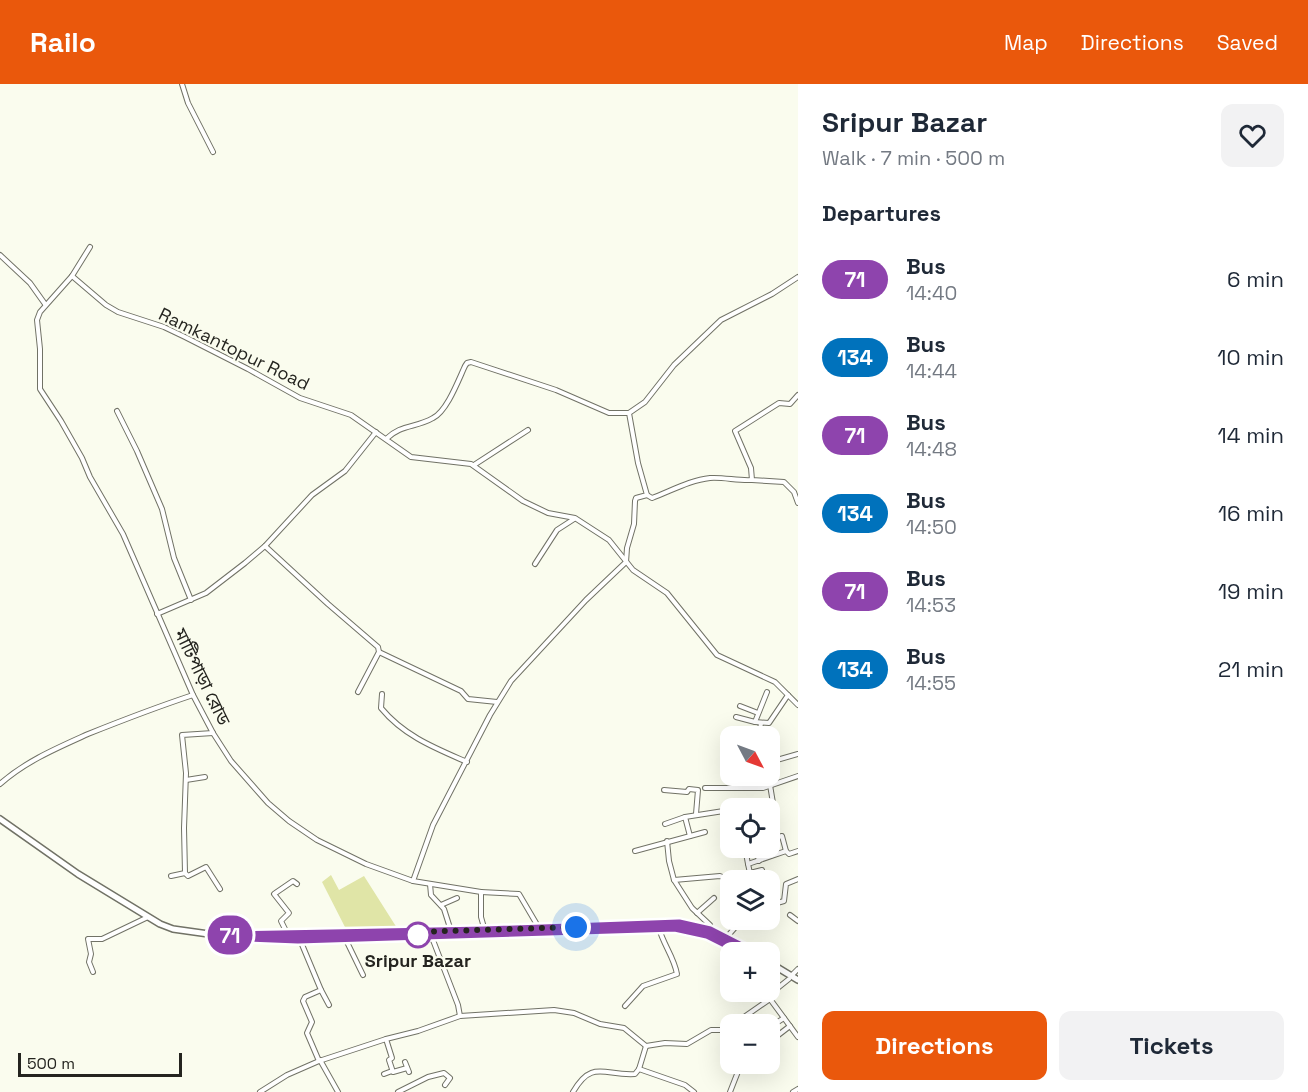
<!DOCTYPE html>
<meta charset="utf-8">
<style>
:root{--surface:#fff;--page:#f2f2f3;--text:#1f2937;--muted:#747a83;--accent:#ea580c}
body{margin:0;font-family:"Space Grotesk","Noto Sans Bengali",sans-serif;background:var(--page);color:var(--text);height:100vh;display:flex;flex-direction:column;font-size:22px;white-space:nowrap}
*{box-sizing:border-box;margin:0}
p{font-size:20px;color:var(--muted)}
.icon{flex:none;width:33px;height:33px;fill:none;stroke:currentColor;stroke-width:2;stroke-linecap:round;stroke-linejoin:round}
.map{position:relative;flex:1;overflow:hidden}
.side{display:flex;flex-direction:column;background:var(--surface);width:510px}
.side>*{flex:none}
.badge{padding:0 12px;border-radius:20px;font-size:21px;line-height:39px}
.needle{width:39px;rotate:131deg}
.buttons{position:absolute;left:720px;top:642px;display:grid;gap:12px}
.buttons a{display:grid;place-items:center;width:60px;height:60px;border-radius:12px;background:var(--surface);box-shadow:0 6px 24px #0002;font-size:30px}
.scale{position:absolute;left:18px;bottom:15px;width:164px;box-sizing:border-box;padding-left:6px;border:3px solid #24241f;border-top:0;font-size:16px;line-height:21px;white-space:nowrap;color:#24241f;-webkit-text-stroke:4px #fafcee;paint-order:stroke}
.you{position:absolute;width:30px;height:30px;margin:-15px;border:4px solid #fff;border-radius:50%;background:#1a73e8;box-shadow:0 0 0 9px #1a73e833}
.map>.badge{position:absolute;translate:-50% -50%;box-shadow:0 0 0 3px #fff}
h2{padding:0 24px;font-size:22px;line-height:54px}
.round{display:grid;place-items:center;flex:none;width:63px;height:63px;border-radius:12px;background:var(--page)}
.overview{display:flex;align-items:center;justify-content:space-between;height:102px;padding:0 24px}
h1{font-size:28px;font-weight:700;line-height:45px}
.primary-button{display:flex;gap:12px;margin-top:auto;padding:12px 24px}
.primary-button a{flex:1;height:69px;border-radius:12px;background:var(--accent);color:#fff;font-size:24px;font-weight:700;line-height:69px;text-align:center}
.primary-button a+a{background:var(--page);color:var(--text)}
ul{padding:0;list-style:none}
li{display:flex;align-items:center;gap:18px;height:78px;padding:0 24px}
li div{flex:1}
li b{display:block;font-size:22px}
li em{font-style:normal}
li .badge{min-width:66px;font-weight:700;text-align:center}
header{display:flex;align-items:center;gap:36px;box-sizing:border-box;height:84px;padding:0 30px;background:var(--accent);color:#fff}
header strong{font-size:28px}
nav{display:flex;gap:33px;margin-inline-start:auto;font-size:21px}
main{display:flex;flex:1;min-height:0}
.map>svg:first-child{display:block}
</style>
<header>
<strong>Railo</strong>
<nav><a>Map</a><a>Directions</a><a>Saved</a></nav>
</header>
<main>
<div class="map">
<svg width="798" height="1008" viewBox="0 0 798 1008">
<rect width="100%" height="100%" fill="#fafcee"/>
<polygon fill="#e0e5a7" points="331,791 339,806 364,792 397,844 347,847 322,798"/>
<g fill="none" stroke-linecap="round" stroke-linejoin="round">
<g stroke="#717266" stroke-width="6">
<g id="minor">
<polyline points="182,0 188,19 213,68"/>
<polyline points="90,163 72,192 40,228 37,236 40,265 40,305 61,337 82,374 90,393 123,450 193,611 213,649 231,677 268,719 289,737 317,756 366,780 413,797 481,808 481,833 485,847"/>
<polyline points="0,171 30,199 45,220"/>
<polyline points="72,192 106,221 118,228 164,243 185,253 248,285 300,314 351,331 411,373 471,380 523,417 548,429 575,434 609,456 633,486 667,509 717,571 775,598 798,621"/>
<polyline points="798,311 790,320 779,319 735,347 751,384 752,396 784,398 794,408 798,419"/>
<polyline points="117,327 137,367 162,425 174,474 191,516"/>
<path d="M386 355C401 340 416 344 433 334 447 327 458 297 465 282L467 279 471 278 556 306 609 329H629"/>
<polyline points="474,381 528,346"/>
<path d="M647 411 652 414C671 407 690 396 710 394 724 393 738 397 752 396"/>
<polyline points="265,462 328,520 378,563 379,568 358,608"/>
<polyline points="535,480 557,446 574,435"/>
<polyline points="157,530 206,509 245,479 265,462 312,411 345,387 376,348"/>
<polyline points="379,568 461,607 468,615 497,618"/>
<path d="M382 610 381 624C404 652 435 664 467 678"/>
<polyline points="740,622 758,629"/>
<polyline points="736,633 755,638 769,639 788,611"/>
<polyline points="755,638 767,608"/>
<polyline points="738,648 760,652"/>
<polyline points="213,649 182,651 186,689 184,744 185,789 188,792 206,783 220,805"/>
<polyline points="759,652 761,639"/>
<polyline points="770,678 798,670"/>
<polyline points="186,696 205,693"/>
<path d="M0 700C26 677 57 664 88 650 123 636 157 623 193 611"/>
<polyline points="705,704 763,704 798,692"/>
<polyline points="664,706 687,708 689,705 698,706 696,730"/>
<polyline points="739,724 773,719 770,701"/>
<polyline points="685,733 730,726"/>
<polyline points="665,740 685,733 690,752"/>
<polyline points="770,755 782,752 786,767"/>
<polyline points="667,757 669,777 674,796"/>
<polyline points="739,764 745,764 748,780"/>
<polyline points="756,764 759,777"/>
<polyline points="635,767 705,748"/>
<polyline points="750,789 762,786"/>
<polyline points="171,792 185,789"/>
<polyline points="413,797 433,741 490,631 511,597 586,516 626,478 627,464 634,440 635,417 636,414 647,411 638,379 629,329 645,318 674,281 721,236 772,210 798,193"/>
<polyline points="430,800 431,811 444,825 451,847"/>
<polyline points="481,808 519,810 539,844"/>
<polyline points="441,821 457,814"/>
<polyline points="770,821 784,817 786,800 798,795"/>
<polyline points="697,829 714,814"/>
<polyline points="790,831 798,837"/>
<path d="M706 846 710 841 692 824 674 796 720 792C728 797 741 792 750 789L748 780 786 767 789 770 798 767"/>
<polyline points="288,851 281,837 289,829 274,810 293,797 297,800"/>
<polyline points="298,851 321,906 305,913 303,917 312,938 307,949 319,977"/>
<polyline points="431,851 458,921 460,932"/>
<polyline points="345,854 363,891"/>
<polyline points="726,854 739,839 740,836"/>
<polyline points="93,888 89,878 91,870 88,855 102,855 148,833"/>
<polyline points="791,892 798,885"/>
<polyline points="789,895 774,907 770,915 798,953"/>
<polyline points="321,906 329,921"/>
<path d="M625 922 643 902 677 890C674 873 663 860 659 844"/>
<polyline points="734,940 770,915"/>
<polyline points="770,943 784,934"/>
<polyline points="777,952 790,942"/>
<polyline points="386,955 392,974 389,976 393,988 407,984"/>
<polyline points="646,962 665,959 687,960 711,946 724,946 730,943"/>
<polyline points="320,976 338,1008"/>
<polyline points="405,978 409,988"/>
<polyline points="639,985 685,1001 694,1008"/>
<polyline points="639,985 646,962"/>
<polyline points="384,990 392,987"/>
<polyline points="260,1008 287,991 319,977 386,955 418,947 460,932 554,926 574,929 600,940 624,944 646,962"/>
<polyline points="398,1008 428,993 444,989 450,994 445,1001"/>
<path d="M573 1008C592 975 604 992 635 990L639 985"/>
<polyline points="730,1008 741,980"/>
<polyline points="793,1008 798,1005"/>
</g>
</g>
<g stroke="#717266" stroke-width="8">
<g id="major">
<polyline points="0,735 78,790 160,840 173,845 230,853 298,855 675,843 707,850 743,868"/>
<polyline points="720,852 751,868"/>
<polyline points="770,879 798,896"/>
</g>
</g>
<use href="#minor" stroke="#fff" stroke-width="4"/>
<use href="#major" stroke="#fff" stroke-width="5"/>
</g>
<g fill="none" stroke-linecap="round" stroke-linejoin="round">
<g stroke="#fff" stroke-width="14">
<polyline id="line" points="743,868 707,850 675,843 298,855 226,852 485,847 679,840 710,847 751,868"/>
</g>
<use href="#line" stroke="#8e44ad" stroke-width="9"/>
<polyline stroke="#24241f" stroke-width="6" stroke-dasharray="0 10.8" points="418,851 416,848 576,843"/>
</g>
<circle fill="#fff" stroke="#8e44ad" stroke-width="3" cx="418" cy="851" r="12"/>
<g text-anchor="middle" stroke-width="4.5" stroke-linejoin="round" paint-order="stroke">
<g font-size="18" fill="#24241f" stroke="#fafcee">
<text transform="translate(234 265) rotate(26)" y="6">Ramkantopur Road</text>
<text transform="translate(202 593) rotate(64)" y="6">মাটিপাড়া রোড</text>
</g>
<g font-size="18" font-weight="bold" fill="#24241f" stroke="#fafcee">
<text x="418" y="883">Sripur Bazar</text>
</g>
</g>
</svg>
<div class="buttons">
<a><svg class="needle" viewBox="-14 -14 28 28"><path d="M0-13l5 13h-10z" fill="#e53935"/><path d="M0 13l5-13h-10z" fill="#747a83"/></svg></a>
<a><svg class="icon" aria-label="locate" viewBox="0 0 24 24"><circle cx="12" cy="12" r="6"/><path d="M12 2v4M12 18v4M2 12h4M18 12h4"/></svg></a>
<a><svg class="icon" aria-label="layers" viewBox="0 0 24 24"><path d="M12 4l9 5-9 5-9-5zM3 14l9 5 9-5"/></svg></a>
<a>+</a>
<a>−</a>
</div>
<div class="scale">500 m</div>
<div class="you" style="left:576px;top:843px"></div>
<b class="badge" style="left:230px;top:851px;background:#8e44ad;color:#fff">71</b>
</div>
<section class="side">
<div class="overview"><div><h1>Sripur Bazar</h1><p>Walk · 7 min · 500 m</p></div><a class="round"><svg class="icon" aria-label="heart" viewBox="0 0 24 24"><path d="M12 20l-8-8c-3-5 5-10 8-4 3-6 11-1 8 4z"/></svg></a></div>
<h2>Departures</h2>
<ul>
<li><span class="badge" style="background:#8e44ad;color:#fff">71</span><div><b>Bus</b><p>14:40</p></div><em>6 min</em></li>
<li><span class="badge" style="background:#0072bc;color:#fff">134</span><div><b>Bus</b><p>14:44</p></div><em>10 min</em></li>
<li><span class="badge" style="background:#8e44ad;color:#fff">71</span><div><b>Bus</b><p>14:48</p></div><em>14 min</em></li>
<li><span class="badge" style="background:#0072bc;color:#fff">134</span><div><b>Bus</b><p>14:50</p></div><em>16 min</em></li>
<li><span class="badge" style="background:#8e44ad;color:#fff">71</span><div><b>Bus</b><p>14:53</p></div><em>19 min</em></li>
<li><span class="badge" style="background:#0072bc;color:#fff">134</span><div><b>Bus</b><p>14:55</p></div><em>21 min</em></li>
</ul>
<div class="primary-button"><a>Directions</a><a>Tickets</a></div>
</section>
</main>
